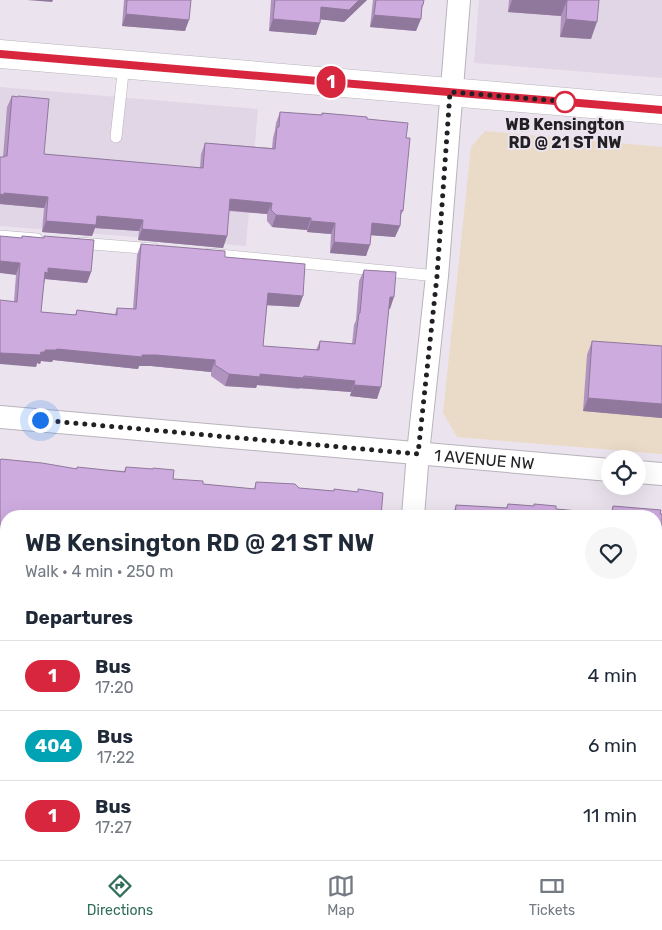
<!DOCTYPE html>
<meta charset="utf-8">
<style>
:root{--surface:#fff;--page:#f6f6f7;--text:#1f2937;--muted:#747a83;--line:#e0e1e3;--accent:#306e5a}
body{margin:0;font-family:Rubik,sans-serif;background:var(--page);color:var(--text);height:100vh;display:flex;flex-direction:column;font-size:19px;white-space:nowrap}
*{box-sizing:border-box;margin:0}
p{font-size:16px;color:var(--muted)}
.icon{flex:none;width:28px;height:28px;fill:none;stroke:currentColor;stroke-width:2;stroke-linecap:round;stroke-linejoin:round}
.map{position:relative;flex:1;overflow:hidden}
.sheet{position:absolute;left:0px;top:510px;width:662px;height:350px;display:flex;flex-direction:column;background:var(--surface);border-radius:20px 20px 0 0;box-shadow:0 5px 20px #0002}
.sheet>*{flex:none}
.badge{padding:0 10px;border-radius:16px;font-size:18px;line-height:32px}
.controls{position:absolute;left:601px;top:450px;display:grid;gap:10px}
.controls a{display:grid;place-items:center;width:45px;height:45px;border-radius:50%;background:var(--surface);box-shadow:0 5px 20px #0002;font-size:25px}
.you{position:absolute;width:25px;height:25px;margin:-12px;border:4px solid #fff;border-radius:50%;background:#1a73e8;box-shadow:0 0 0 8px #1a73e833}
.map>.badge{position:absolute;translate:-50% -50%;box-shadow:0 0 0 2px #fff}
h2{padding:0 25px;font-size:19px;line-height:45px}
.round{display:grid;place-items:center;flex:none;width:52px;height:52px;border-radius:26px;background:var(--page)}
.headline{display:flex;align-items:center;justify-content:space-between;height:85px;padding:0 25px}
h1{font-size:24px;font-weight:600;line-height:38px}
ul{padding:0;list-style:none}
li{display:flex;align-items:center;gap:15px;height:70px;padding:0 25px;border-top:1px solid var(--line)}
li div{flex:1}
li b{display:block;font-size:19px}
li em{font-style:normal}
li .badge{min-width:55px;font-weight:700;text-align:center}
.tab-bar{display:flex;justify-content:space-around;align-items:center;height:70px;border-top:1px solid var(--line);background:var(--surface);font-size:14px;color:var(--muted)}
.tab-bar a{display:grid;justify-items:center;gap:2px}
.tab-bar .current{color:var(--accent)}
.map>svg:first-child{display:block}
</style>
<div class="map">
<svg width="662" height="860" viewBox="0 0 662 860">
<rect width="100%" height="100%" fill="#ebe4ee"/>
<g fill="#e1d6e6">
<polygon points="479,0 662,0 662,78 474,63"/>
<polygon points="0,87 258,109 246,246 0,226"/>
</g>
<polygon fill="#eadac8" points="485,131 662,147 662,454 457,437 443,413 471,147"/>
<polygon fill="#91d2b4" points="152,854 359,854 358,860 151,860"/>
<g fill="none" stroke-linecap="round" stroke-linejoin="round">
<g stroke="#b9b3bc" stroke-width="12">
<g id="service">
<polyline points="116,137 124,64"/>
<polyline points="0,236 37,239"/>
<polyline points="80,243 154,249"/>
<polyline points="209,254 437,276"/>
</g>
</g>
<g stroke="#b9b3bc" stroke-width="24">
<g id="minor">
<path id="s1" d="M0 417 610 470"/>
<polyline points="638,472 662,474"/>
<polyline points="413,516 418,453 437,276 459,0"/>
<polyline points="0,781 6,781"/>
<polyline points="656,838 662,838"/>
<polyline points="384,860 385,854"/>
</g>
</g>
<g stroke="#b9b3bc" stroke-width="29">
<polyline id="tertiary" points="0,54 662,110"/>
</g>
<use href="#service" stroke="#fff" stroke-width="11"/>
<use href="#minor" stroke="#fff" stroke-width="22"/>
<use href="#tertiary" stroke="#fff" stroke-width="28"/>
</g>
<g fill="#b193c0">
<polygon points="124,0 191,0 185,31 122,26"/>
<polygon points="271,0 367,0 344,22 320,19 316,35 269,31"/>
<polygon points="373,0 424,0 423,5 416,31 370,27"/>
<polygon points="509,0 599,0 591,39 560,37 561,16 508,12"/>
<polygon points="12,96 44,154 200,168 201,154 205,143 272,148 273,138 275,130 276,123 280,112 321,115 322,113 367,119 406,138 403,211 400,217 400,226 395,237 371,235 366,256 330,253 331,234 307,232 307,230 272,227 267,221 267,214 229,211 227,236 223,248 138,240 139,231 95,228 92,236 42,232 44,208 0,204 0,205 0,157 3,157 7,107"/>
<polygon points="22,236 44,238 44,236 91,272 87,283 45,279 44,283 41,312 75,315 77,310 115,314 117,308 133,309 137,255 141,244 225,257 299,307 267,305 263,346 316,350 320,341 352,344 354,325 356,320 359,281 364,270 390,309 389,309 377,399 350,396 351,392 300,388 299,389 257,385 256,388 225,386 211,376 211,372 151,366 139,366 138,369 53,360 52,362 41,361 40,364 37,363 36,367 14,301 16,275"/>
<polygon points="592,341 662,346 662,418 583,411 587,355"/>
<polygon points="0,460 77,469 124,471 126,467 173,479 203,484 254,489 256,482 299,488 334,491 334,489 358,492 358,489 381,516 6,516 6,594 1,593"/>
<polygon points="508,504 534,506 534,504 556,509 610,514 613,506 662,514 662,650 657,649 656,516 452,516 456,505 506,508"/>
</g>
<g fill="#90789c">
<polygon points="27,0 53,0 52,2"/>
<polygon points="359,0 367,0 344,22 317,19 321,7"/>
<polygon points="512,0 567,0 561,16 508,12"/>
<polygon points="126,14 189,20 185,31 122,26"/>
<polygon points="374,15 421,19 416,31 370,27"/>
<polygon points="273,19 320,23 316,35 269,31"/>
<polygon points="566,19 597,22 591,39 560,37"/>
<polygon points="4,193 48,197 44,208 0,204 0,205 0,194"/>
<polygon points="230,199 272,203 267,214 226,210"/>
<polygon points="276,215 311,218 307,230 272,227"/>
<polygon points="97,216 143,220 139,231 95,228 92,236 42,232 46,221"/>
<polygon points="311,221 335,223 331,234 307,232"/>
<polygon points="372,223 400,226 395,237 368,235"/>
<polygon points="142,229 227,236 223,248 138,240"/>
<polygon points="334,242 370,245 366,256 330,253"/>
<polygon points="0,261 20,263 16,275 0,273"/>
<polygon points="48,268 91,272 87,283 45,279 44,284 45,272"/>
<polygon points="268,293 303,296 299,307 263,305"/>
<polygon points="390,297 394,297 390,309 386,308"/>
<polygon points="57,349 142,355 156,355 215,360 211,372 151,366 139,366 138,369 53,360 52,362 41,361 40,364 37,363 36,367 0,364 0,353 41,352 45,350"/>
<polygon points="229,374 260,374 355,381 351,392 257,385 256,388 225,386"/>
<polygon points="354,385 381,387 377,399 350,396"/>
<polygon points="588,398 662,404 662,418 583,411"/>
<polygon points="169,514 197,516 168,516"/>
<polygon points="5,582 1,593 0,593 0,584 1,583"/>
<polygon points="661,638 657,649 656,649 656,640"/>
<polygon points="656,684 662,684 662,695 656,694"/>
<polygon points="0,719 6,720 6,731 0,730"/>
<polygon points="656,776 662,777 662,787 656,786"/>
</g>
<g fill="#ceabdf" stroke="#90789c">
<polygon points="127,0 191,0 189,20 126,14"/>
<polygon points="275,0 359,0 349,10 321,7 320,23 273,19"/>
<polygon points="376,0 424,0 423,5 422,5 421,19 374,15"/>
<polygon points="567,0 599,0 597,22 566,19"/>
<polygon points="12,96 18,97 18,96 49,99 44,154 203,168 205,143 275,149 277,127 279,127 280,112 322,115 322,113 367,117 367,119 408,123 406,138 410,138 403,211 401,210 400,226 372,223 370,245 334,242 335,223 311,221 311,218 276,215 271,210 272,203 230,199 227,236 142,229 143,220 97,216 96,225 46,221 48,197 4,193 4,195 0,194 0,157 4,157 4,156 7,156"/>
<polygon points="0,236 22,238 22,236 44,238 44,236 94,240 91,272 48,268 48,273 45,272 41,312 76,315 77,310 117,315 117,308 136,309 141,244 225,251 225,257 305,264 303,296 268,293 263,346 319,350 320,341 355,344 359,313 360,313 364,270 396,272 394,297 390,297 381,387 354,385 355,381 304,376 303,378 260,374 260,377 229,374 215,365 215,360 156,355 142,355 142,357 57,349 56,350 45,350 45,352 41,352 40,355 0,353 0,300 17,302 20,263 0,261"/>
<polygon points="592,341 662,346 662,404 588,398"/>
<polygon points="1,459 42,463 77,469 77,467 125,472 126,467 153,469 153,468 174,470 173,479 203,481 203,484 255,489 256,482 295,484 299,488 334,491 334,489 358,492 358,489 383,493 381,516 197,516 169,514 169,516 6,516 6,582 1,583 0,584 0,460"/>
<polygon points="508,504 534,506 534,504 556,506 556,509 612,514 613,506 661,510 660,514 662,514 662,639 656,640 656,516 455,516 456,505 507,508"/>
<polygon points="0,595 3,597 6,597 6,720 0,719"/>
<polygon points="656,652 658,653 662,653 662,684 656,684"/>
<polygon points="656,723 662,723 662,777 656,776"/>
<polygon points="0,822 6,822 6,854 139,854 139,860 0,860"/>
</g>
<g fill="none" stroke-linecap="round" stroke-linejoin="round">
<g stroke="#fff" stroke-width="11">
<polyline id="line" points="0,54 662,110"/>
</g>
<use href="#line" stroke="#d7263d" stroke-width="8"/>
<polyline stroke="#232024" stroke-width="5" stroke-dasharray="0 9" points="40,420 418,454 437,276 450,92 571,102 565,102"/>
</g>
<circle fill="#fff" stroke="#d7263d" stroke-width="2.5" cx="565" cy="102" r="10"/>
<g text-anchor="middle" stroke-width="4" stroke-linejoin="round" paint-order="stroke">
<g font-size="16" font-weight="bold" fill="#232024" stroke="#ebe4ee">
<text x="565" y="130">WB Kensington<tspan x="565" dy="18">RD @ 21 ST NW</tspan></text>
</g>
<g font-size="16" fill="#232024" stroke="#ebe4ee">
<text dy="6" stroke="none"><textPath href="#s1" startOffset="486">1 AVENUE NW</textPath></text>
</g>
</g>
</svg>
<div class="controls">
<a><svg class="icon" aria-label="locate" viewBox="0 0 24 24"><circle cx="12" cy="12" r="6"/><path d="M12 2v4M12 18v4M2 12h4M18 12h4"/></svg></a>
</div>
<div class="you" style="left:40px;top:420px"></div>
<b class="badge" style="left:331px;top:82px;background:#d7263d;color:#fff">1</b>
<section class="sheet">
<div class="headline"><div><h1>WB Kensington RD @ 21 ST NW</h1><p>Walk · 4 min · 250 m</p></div><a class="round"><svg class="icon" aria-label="heart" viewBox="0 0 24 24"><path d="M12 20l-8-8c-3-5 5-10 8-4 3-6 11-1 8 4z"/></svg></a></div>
<h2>Departures</h2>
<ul>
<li><span class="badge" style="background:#d7263d;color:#fff">1</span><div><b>Bus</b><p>17:20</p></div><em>4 min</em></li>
<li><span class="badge" style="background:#00a3b4;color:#fff">404</span><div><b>Bus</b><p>17:22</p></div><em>6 min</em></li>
<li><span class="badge" style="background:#d7263d;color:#fff">1</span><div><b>Bus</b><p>17:27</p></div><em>11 min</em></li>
</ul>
</section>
</div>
<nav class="tab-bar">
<a class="current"><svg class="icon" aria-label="directions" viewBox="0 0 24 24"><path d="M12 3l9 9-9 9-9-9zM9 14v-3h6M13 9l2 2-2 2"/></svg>Directions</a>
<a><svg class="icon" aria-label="map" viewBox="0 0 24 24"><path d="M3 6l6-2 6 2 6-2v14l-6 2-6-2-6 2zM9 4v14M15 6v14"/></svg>Map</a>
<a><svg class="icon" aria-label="tickets" viewBox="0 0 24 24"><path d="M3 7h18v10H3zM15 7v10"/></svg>Tickets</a>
</nav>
